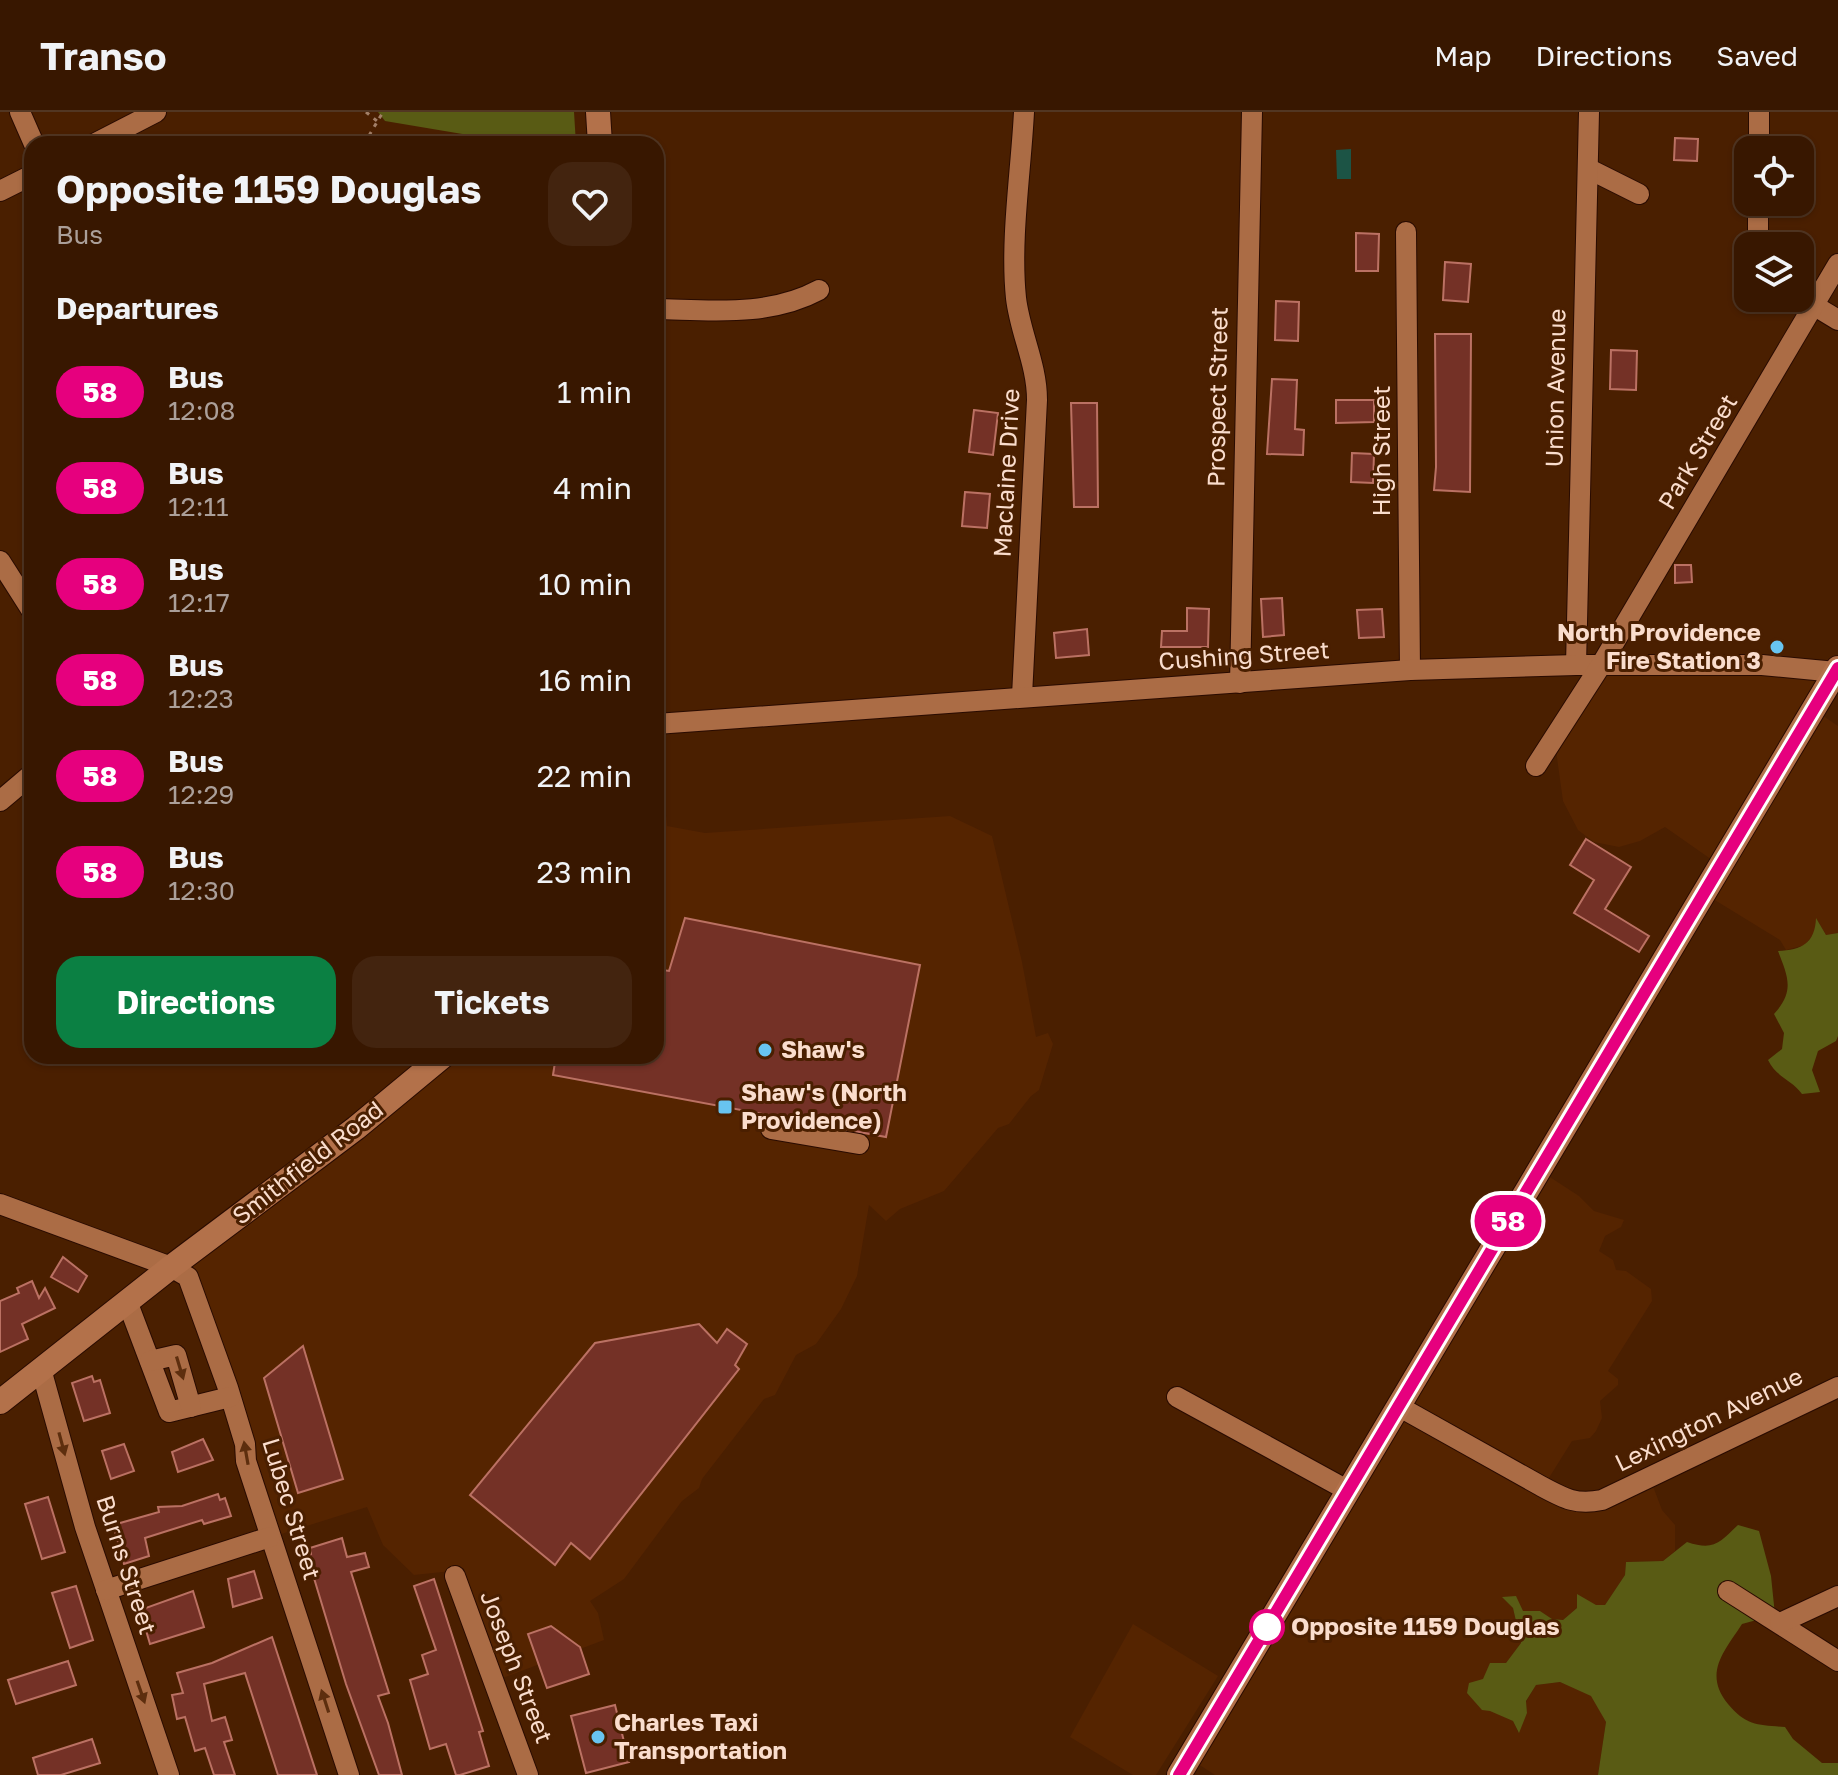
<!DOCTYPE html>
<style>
:root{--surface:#381700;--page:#43240f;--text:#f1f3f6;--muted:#ab9f99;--line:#523622;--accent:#0b8043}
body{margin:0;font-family:"Golos Text",sans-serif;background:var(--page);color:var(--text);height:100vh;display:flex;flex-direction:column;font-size:30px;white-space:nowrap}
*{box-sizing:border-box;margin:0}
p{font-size:26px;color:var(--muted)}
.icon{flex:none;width:44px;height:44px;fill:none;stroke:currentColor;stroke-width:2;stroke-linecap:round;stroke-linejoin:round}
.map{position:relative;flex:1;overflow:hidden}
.drawer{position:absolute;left:24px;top:24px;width:640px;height:928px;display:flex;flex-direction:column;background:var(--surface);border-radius:24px;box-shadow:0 2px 6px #0004,0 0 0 2px var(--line)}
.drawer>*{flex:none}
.badge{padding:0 16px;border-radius:26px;font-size:28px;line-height:52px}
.fabs{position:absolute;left:1734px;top:24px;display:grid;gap:16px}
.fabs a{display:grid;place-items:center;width:80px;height:80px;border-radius:16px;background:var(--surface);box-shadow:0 2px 6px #0004,0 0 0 2px var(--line);font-size:40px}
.map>.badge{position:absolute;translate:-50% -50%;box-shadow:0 0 0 4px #fff}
h2{padding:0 32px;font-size:30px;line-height:72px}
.round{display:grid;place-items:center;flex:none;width:84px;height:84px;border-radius:24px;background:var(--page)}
.headline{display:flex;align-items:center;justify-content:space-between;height:136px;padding:0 32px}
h1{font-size:38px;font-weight:700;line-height:60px}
.primary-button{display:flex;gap:16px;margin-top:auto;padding:16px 32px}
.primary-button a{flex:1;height:92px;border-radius:24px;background:var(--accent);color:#fff;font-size:32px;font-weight:700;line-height:92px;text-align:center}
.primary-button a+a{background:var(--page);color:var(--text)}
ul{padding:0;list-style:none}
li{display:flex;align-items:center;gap:24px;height:96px;padding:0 32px}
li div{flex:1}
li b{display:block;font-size:30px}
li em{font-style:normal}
li .badge{min-width:88px;font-weight:700;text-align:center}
header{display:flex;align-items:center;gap:48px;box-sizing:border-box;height:112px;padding:0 40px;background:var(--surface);border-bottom:2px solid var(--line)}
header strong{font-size:38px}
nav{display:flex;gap:44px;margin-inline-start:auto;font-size:28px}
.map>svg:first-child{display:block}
</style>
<header>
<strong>Transo</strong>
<nav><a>Map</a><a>Directions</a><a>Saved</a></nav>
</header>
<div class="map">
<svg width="1838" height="1663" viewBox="0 0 1838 1663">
<rect width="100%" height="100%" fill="#4a1f00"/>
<g fill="#552400">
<polygon points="1586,553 1829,560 1813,597 1838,614 1838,821 1826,823 1817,808 1815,820 1805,833 1786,838 1780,828 1700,779 1715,750 1665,715 1640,729 1619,735 1594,730 1578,718 1563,689 1554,624"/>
<polygon points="656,674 665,692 667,714 705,721 950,704 992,724 1022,850 1036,925 1048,921 1053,932 1039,978 1031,984 1009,1012 998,1016 944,1079 900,1097 886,1109 869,1093 857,1164 841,1197 816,1232 796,1243 775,1283 764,1287 702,1367 699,1376 682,1389 624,1467 590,1489 598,1501 604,1528 497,1568 452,1459 414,1463 383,1433 367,1395 275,1424 185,1145 431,944 656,944"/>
<polygon points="1539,1058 1579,1084 1594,1099 1624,1108 1621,1115 1605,1124 1599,1139 1613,1148 1616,1158 1626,1159 1651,1177 1652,1189 1608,1259 1618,1267 1618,1273 1600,1289 1602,1306 1596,1319 1590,1326 1572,1329 1547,1369 1583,1386 1651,1369 1662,1398 1675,1413 1675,1439 1663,1449 1626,1450 1625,1463 1605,1493 1577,1496 1563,1508 1552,1507 1540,1499 1523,1499 1503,1486 1513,1496 1521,1531 1506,1551 1490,1598 1513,1609 1518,1620 1527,1601 1526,1590 1536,1573 1560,1570 1592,1584 1606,1610 1598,1663 1215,1663 1195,1650"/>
<polygon points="1133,1512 1218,1564 1156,1663 1133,1663 1070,1625"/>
</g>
<g fill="#595b14">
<polygon points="378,0 574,0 576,32 522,32 385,9"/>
<path d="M1816 806 1826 823 1838 821V924L1836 929 1818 939 1812 958 1820 980 1802 982C1791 967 1777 966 1768 948L1782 937 1784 921 1774 902C1795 879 1788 865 1778 839 1802 838 1815 831 1816 806Z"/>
<path d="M1738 1413 1759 1419 1771 1464 1775 1503 1742 1512C1724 1540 1703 1561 1728 1592 1746 1614 1759 1613 1785 1615L1793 1627 1822 1651H1838V1663H1598L1606 1610 1591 1584 1560 1570 1536 1573 1526 1589 1527 1601 1519 1621 1513 1609 1490 1599 1482 1598 1467 1581 1469 1571 1483 1567 1490 1551H1506L1521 1531 1513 1496 1502 1485 1516 1484 1523 1499H1540L1552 1507 1563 1508 1577 1496V1482L1596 1493H1605L1625 1463 1626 1450 1663 1449 1687 1430C1714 1439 1719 1431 1738 1413Z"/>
</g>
<polygon fill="#1c5445" points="1351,37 1351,67 1337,67 1336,38"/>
<g fill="#743126" stroke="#bb7163" stroke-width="2">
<polygon points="1675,26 1698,27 1697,49 1674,48"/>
<polygon points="1356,121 1379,122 1378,159 1356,159"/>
<polygon points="1445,150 1471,152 1468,190 1443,188"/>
<polygon points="1276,189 1299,190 1298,229 1275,228"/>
<polygon points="1435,222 1471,222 1470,380 1434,378 1436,355"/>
<polygon points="1611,238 1637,239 1636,278 1610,277"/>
<polygon points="1272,267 1297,268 1295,317 1304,318 1303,343 1267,342"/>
<polygon points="1336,288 1374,288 1374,310 1336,311"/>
<polygon points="1071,291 1097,291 1098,395 1074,395"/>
<polygon points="974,298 998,301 993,343 969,340"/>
<polygon points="1352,341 1374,342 1373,371 1351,370"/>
<polygon points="965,380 990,382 987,416 962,414"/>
<polygon points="1675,453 1691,453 1692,470 1675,471"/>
<polygon points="1282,486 1284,523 1263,525 1261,487"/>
<polygon points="1187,496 1209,497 1208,535 1161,535 1162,519 1187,519"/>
<polygon points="1382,497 1384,525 1359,526 1357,498"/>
<polygon points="1087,517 1089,543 1056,546 1054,521"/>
<polygon points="1586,727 1631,755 1605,797 1649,824 1639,840 1574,801 1594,768 1570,753"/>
<polygon points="685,806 920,853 886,1025 553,963 556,944 656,944 656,857 669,859"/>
<polygon points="63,1145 87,1164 78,1180 51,1165"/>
<polygon points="32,1169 39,1186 45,1176 55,1196 22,1212 28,1227 0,1240 0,1189 19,1181 17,1176"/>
<polygon points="699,1212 717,1231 727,1217 747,1232 735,1253 739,1257 590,1447 571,1431 555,1453 470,1383 595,1231"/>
<polygon points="303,1234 343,1367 298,1381 264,1266"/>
<polygon points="92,1264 94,1270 100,1268 110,1301 84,1309 72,1271"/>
<polygon points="203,1327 213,1348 178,1360 172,1340"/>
<polygon points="124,1332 134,1359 111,1367 102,1339"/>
<polygon points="218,1382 220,1388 225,1386 231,1404 204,1412 202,1408 145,1426 149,1444 124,1452 113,1413 159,1400 158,1395 182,1394"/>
<polygon points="48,1385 65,1440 42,1447 25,1392"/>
<polygon points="342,1426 347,1445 365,1441 369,1455 351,1460 389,1581 378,1584 388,1611 402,1663 379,1663 346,1572 307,1443 311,1442 310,1436"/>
<polygon points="254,1459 262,1486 233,1495 228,1467"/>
<polygon points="434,1467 483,1619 479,1620 489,1654 460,1663 456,1663 446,1632 430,1637 410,1568 428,1562 422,1543 436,1538 414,1474"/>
<polygon points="76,1474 93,1528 70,1536 52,1481"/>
<polygon points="193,1479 204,1515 150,1532 140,1498"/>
<polygon points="551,1514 580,1535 589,1562 547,1576 528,1522"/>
<polygon points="272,1525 317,1663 278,1663 245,1561 204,1572 212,1609 225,1605 232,1628 224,1630 235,1663 214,1663 205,1636 195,1639 185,1605 177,1607 172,1583 183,1581 177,1561 212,1551"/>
<polygon points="68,1549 76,1573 16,1592 8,1568"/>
<polygon points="615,1593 629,1650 586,1661 571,1604"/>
<polygon points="92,1627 100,1651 61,1663 38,1663 33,1646"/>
</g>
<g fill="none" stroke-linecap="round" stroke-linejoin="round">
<g stroke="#290b00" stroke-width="22">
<g id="minor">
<polyline points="20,0 34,32"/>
<polyline points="94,32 156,0"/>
<polyline points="1759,38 1759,0"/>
<polyline points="1589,57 1639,82"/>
<polyline points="0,79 32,63"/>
<polyline points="1406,120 1410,558"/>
<polyline points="1758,134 1758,90"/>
<polyline points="1800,185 1838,208"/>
<path d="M656 197C711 198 769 205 819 178"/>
<polyline points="0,449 32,499"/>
<polyline points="1576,553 1589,0"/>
<polyline points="1240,571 1252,0"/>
<path d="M1022 584 1037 288C1037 252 1020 221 1016 186 1010 128 1021 59 1024 0"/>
<polyline points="656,612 1410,558 1576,553 1762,553 1836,560"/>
<polyline points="1536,654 1601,553 1838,152"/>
<polyline points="0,689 32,662"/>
<polyline points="771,1017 859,1032"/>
<polyline points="0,1092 171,1155 188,1165 228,1276 245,1332 246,1349 349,1663"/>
<polyline points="127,1189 169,1300 230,1285"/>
<polyline points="150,1249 176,1243 191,1295"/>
<polyline points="41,1257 85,1415 169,1663"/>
<polyline points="1177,1285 1347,1378"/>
<path d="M1398 1294 1541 1374C1565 1387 1576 1393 1602 1388L1838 1275"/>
<polyline points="455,1464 528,1663"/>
<polyline points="106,1478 270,1425"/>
<polyline points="1728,1479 1838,1549"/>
<polyline points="1780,1511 1838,1484"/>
</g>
</g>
<g stroke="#290b00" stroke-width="26">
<g id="major">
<polyline points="598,0 600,32"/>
<polyline points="0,1290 171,1155 356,1016 443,944"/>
<polyline points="1179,1663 1838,556"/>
</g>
</g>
<g stroke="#a27f67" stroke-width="3" stroke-dasharray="4 6" stroke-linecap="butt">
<polyline points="366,0 377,9"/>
<polyline points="364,32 383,0"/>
</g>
<use href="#minor" stroke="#ab6c45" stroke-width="20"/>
<use href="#major" stroke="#b3714a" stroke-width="24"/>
</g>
<defs><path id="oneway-solid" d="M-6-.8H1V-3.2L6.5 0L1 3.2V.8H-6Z" transform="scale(2)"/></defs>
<g fill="#5d2e0e">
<use href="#oneway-solid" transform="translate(180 1256) rotate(73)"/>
<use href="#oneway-solid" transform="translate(62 1332) rotate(75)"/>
<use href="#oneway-solid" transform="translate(246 1341) rotate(-100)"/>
<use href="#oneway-solid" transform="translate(141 1580) rotate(71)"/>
<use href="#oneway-solid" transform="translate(325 1589) rotate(-108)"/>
</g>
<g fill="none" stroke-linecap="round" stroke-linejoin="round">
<g stroke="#fff" stroke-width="18">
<polyline id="line" points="1179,1663 1838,556"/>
</g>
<use href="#line" stroke="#e6007e" stroke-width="12"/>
</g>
<g fill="#68c4f0" stroke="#4a1f00" stroke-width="3">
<circle cx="1777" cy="535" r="8"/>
<circle cx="765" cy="938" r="8"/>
<rect x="717" y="987" width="16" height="16" rx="4"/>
<circle cx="598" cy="1625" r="8"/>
</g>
<circle fill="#fff" stroke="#e6007e" stroke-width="4" cx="1267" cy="1515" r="16"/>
<g text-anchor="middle" stroke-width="6" stroke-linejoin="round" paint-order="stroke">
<g font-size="24" fill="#faddcd" stroke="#4a1f00">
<text transform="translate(1556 276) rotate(-89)" y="8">Union Avenue</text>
<text transform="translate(1218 285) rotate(-89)" y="8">Prospect Street</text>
<text transform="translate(1382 339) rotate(-90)" y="8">High Street</text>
<text transform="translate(1698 340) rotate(-59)" y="8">Park Street</text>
<text transform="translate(1007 361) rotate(-87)" y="8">Maclaine Drive</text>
<text transform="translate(1244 544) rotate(-4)" y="8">Cushing Street</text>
<text transform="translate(308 1051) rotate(-38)" y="8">Smithfield Road</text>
<text transform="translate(1709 1308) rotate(-26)" y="8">Lexington Avenue</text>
<text transform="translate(291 1397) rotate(73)" y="8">Lubec Street</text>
<text transform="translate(126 1453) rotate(72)" y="8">Burns Street</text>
<text transform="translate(516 1555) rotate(69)" y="8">Joseph Street</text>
</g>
<g font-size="24" font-weight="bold" fill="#faddcd" stroke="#4a1f00" text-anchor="start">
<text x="1761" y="529" text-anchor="end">North Providence<tspan x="1761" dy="28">Fire Station 3</tspan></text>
<text x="781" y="946">Shaw's</text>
<text x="741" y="989">Shaw's (North<tspan x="741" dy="28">Providence)</tspan></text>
<text x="614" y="1619">Charles Taxi<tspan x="614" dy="28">Transportation</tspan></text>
</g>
<g font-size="24" font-weight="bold" fill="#faddcd" stroke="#4a1f00" text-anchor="start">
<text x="1291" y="1523">Opposite 1159 Douglas</text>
</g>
</g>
</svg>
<div class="fabs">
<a><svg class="icon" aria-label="locate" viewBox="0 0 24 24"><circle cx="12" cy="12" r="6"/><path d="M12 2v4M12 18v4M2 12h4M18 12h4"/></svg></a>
<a><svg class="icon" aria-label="layers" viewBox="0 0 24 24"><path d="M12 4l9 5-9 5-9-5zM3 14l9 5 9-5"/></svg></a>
</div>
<b class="badge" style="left:1508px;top:1109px;background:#e6007e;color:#fff">58</b>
<section class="drawer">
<div class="headline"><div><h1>Opposite 1159 Douglas</h1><p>Bus</p></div><a class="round"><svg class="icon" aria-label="heart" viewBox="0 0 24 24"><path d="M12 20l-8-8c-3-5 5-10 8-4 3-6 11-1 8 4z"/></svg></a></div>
<h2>Departures</h2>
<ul>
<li><span class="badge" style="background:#e6007e;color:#fff">58</span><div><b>Bus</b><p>12:08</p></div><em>1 min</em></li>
<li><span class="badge" style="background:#e6007e;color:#fff">58</span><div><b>Bus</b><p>12:11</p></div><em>4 min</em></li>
<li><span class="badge" style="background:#e6007e;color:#fff">58</span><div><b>Bus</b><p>12:17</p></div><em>10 min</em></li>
<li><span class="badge" style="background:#e6007e;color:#fff">58</span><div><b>Bus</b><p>12:23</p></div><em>16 min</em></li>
<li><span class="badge" style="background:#e6007e;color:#fff">58</span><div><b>Bus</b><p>12:29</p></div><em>22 min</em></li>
<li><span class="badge" style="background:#e6007e;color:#fff">58</span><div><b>Bus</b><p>12:30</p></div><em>23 min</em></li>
</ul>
<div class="primary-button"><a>Directions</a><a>Tickets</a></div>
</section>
</div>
